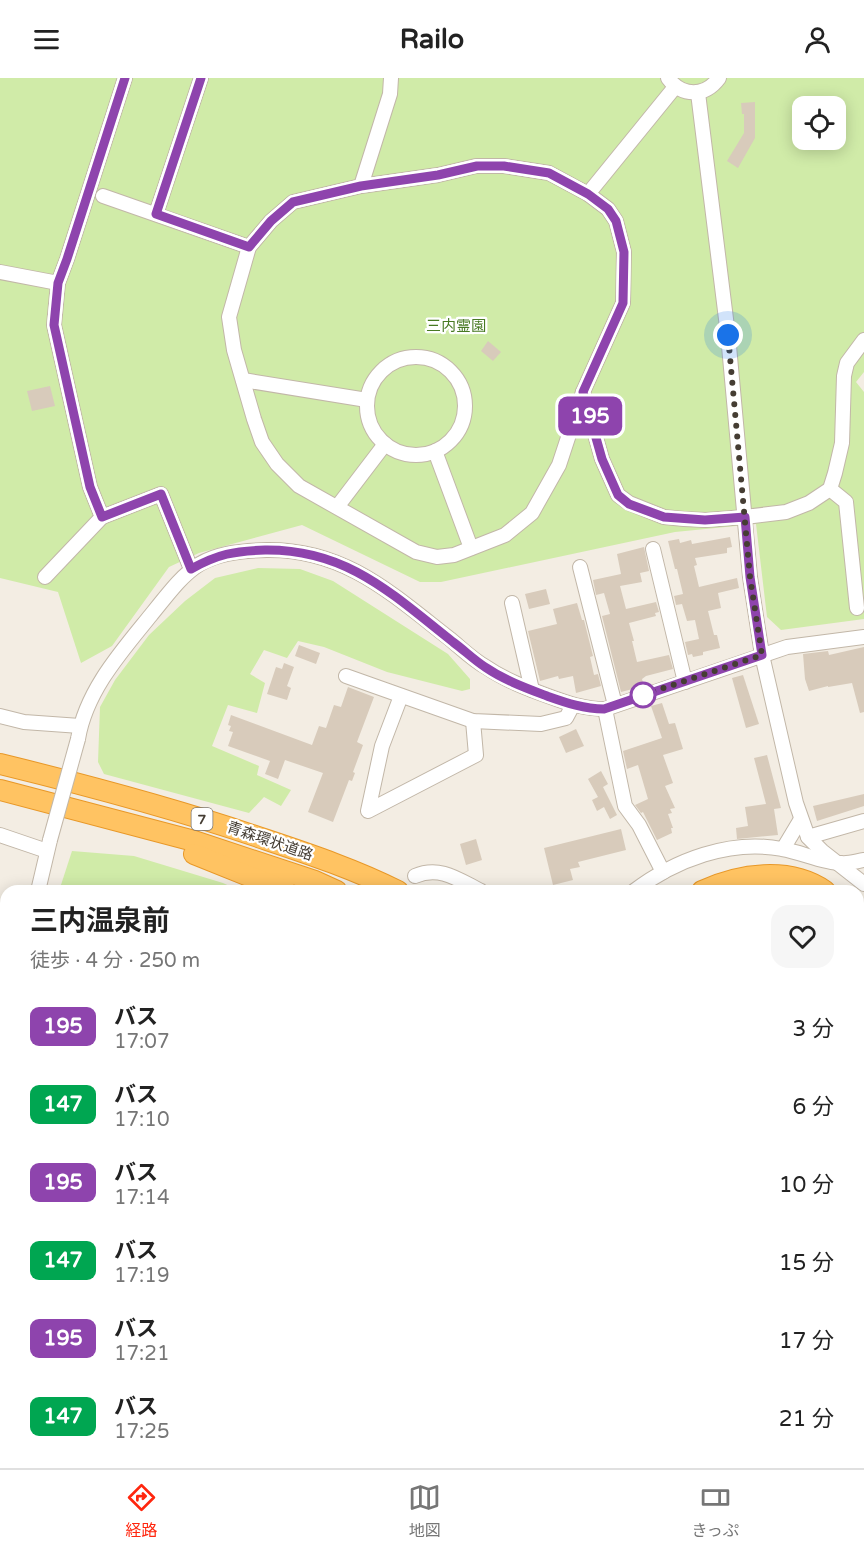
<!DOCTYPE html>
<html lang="ja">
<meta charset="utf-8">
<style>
:root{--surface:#fff;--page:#f6f6f6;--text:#222;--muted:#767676;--line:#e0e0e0;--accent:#ff260e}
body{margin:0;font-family:"Varela Round","Noto Sans JP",sans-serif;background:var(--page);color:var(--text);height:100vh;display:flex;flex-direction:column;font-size:22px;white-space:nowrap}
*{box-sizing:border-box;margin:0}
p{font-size:20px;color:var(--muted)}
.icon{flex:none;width:33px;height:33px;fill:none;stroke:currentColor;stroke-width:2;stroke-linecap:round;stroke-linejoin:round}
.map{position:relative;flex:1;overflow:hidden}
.panel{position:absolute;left:0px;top:807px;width:864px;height:584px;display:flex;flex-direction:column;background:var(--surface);border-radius:18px 18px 0 0;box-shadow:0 3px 15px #0003}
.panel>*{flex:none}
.badge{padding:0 12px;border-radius:9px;font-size:21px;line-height:39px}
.buttons{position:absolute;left:792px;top:18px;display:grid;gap:12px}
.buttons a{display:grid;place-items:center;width:54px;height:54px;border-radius:12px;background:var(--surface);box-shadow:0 3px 15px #0003;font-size:30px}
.you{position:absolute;width:30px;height:30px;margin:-15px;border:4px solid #fff;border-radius:50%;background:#1a73e8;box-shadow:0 0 0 9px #1a73e833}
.map>.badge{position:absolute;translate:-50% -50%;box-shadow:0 0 0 3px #fff}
.round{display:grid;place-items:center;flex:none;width:63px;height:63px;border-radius:18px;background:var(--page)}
.headline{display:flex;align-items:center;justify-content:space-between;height:102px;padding:0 30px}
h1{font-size:28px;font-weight:700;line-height:45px}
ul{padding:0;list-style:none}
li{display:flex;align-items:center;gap:18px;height:78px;padding:0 30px}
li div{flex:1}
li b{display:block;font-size:22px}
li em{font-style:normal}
li .badge{min-width:66px;font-weight:700;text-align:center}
header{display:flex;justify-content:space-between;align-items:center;height:78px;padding:0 30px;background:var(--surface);font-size:27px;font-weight:700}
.dock{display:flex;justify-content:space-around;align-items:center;height:84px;border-top:2px solid var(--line);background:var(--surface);font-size:16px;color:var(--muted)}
.dock a{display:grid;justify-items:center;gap:3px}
.dock .active{color:var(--accent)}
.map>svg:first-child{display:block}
</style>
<header><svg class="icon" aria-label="menu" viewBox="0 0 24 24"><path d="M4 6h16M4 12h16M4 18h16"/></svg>Railo<svg class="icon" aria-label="person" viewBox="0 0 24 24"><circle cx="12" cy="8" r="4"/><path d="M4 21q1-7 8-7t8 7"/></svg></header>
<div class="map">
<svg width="864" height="1390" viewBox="0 0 864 1390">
<rect width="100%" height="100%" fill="#f3ede3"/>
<g fill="#d0eba8" fill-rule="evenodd">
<path d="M0 0H864V294L856 304 864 314V541L781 552 767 539 756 446 675 454 441 504H420L302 447 199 475 169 489 112 568 81 585 58 514 0 500ZM802 28H836V62H802Z"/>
<polygon points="258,490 300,491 333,503 448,576 470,601 470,611 462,613 387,594 324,569 298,563 287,580 264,572 250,596 265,605 257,635 228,627 212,668 259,688 257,697 291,712 281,728 264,719 249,735 104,696 98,684 100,629 115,602 149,557 185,523 215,500"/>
<polygon points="72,773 134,778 223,805 240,813 59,813"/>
<polygon points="6,925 6,1005 0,1002 0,936"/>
<polygon points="6,1151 6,1225 0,1222 0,1155"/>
</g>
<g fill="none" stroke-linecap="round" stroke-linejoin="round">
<g stroke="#9ad4f5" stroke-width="21">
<polyline points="858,1178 864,1180"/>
<polyline points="334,1390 340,1384"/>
</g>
</g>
<g fill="#d8cbbb">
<polygon points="755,24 755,60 738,90 727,83 744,55 744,36 742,36 741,25"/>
<polygon points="488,263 501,274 493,283 481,273"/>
<polygon points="50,308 55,328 32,333 27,313"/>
<polygon points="730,459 732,469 727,470 727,475 695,480 697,487 694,488 699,509 737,500 739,510 718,515 721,530 708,533 714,557 717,557 720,570 703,574 703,577 693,579 692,576 688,577 685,564 699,561 695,542 687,543 682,526 676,527 674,518 683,516 677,491 675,491 668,463 679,461 680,465 691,462 692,466"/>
<polygon points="644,469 649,493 640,495 642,504 620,508 626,531 656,524 659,534 655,535 656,538 629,545 634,563 632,563 637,584 669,577 673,591 646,598 642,601 644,608 621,614 602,538 610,536 604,515 596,517 593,502 621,496 617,476"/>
<polygon points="546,511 550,526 529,531 525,516"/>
<polygon points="577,525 582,542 584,542 593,578 590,579 594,597 598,596 601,608 576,615 573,598 559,601 558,598 540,603 528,553 557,546 553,531"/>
<polygon points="299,567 320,575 316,586 295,578"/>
<polygon points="864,569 864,634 860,635 852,605 828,609 828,608 809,613 805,601 803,576 828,573 829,577"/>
<polygon points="284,585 294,589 287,608 291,610 287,622 267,616 276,589 282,591"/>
<polygon points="743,597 759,646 746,650 732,600"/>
<polygon points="348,609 374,619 357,664 363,667 353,694 355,695 352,703 349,702 333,744 308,734 323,695 285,682 278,701 265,696 270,683 228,668 233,654 229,653 231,648 228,647 231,637 312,667 319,648 326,650 334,627 341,629"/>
<polygon points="662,625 669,646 675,645 683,671 663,677 673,705 665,708 675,730 670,731 672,735 668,736 673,750 671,750 672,755 657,762 643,734 641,735 635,727 648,721 638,687 627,691 623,673 662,660 651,628"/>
<polygon points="576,651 584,668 566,675 559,659"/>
<polygon points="767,677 781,730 774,731 778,757 737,761 736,750 748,748 745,729 766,726 754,680"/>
<polygon points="601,693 608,706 603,709 617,737 610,741 604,729 597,733 592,722 598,719 588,701"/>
<polygon points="864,716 864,728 817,743 813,728"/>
<polygon points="621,751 626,772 578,784 580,789 570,791 573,802 553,807 544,770"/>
<polygon points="476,761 482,782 466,787 460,766"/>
</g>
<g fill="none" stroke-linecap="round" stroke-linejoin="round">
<g stroke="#c2b7a8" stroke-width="16">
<g id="minor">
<polyline points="125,0 67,181 58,205 54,247 90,409 102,439 161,416 191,491"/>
<path d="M668 0C682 19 705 19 719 0"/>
<polyline points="698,15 728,257 750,499 762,577 796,725 808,759 822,773 864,806"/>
<polygon points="476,88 504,88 549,95 588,116 608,131 616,143 624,174 623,225 583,314 559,387 532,435 505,457 454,477 437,479 416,474 299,408 277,386 262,364 254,341 234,272 229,239 249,169 271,143 293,124 361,108 438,97"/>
<polyline points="361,108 390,16 391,0"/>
<polyline points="588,116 675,9"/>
<polyline points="103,118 249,169"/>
<polyline points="156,136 201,0"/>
<polyline points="0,194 58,205"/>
<circle cx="416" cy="328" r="49"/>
<polyline points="243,302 367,322"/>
<polyline points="583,314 602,381 618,417 629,425 664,439 684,441 706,442 745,439 786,434 809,425 830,411 835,395 842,365 844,298 847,285 864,262"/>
<polyline points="435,373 471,470"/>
<polyline points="830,411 846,424 857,530"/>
<polyline points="337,429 385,366"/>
<polyline points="653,471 685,604"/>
<polyline points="580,489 615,627"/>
<polyline points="45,499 102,439"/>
<polyline points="512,525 532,612"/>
<polyline points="346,598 473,643 541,646 566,640 573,627"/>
<polyline points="401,618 382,668 368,733 476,677 473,643"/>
<polyline points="605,631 625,728 639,747 663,794"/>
<polyline points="0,638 24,644 80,648"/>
<path d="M78 661C86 613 121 574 151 537 191 487 200 474 267 472 345 471 392 516 450 561 462 571 473 582 486 589 505 602 526 610 548 618 567 625 584 631 605 631L787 569 864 559"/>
<polyline points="0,757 47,773"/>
<polyline points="808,759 864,743"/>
<polyline points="783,771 801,741"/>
<path d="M415 798C440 787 459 802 481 813"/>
<polyline points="38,813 50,762"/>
<path d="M634 813C675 782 730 761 782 771 801 774 823 785 841 785 848 786 857 783 864 782"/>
<polyline points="0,905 6,894"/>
<polyline points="822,1384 823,1390"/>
<polyline points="111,1390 116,1384"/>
</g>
</g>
<g stroke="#e89828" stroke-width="22">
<g id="highway">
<path d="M0 686C90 708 180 732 267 762 312 777 356 792 398 813"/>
<polyline points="0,712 194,763 315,803 337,813"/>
<polyline points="194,776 286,813"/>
<path d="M702 813C739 796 789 788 825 813"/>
<polyline points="858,847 864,861"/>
<polyline points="864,971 864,998"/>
<polyline points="858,1092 864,1097"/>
<polyline points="858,1131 864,1136"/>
<polyline points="155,1390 160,1384"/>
<polyline points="179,1390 184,1384"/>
</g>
</g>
<use href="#minor" stroke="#fff" stroke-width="14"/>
<use href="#highway" stroke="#ffc362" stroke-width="20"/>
<g stroke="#c2b7a8" stroke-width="16" stroke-linecap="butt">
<polyline id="minor-bridge" points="50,762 78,661"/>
</g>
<use href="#minor-bridge" stroke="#fff" stroke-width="14"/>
</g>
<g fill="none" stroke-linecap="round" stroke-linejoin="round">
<g stroke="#fff" stroke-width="14">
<path id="line" d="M125 0 67 181 58 205 54 247 90 409 102 439 161 416 191 491C218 476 234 473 265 472 347 471 392 516 453 564 464 572 474 582 485 589 504 602 526 610 547 618 567 625 584 631 604 631L762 577 750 499 745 439 705 442 664 439 629 426 618 417 602 381 583 314 623 225 624 174 616 143 608 131 588 116 549 95 504 88H477L438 97 361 108 293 124 271 143 249 169 156 136 201 0"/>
</g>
<use href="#line" stroke="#8e44ad" stroke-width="9"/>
<polyline stroke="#453d33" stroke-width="6" stroke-dasharray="0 10.8" points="643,617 762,577 750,499 728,257"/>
</g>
<circle fill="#fff" stroke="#8e44ad" stroke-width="3" cx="643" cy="617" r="12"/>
<g text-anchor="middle" stroke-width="4.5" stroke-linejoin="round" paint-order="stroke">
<rect fill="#fff" stroke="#7d7770" stroke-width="1.5" x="191.5" y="730" width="21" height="22" rx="4.5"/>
<g font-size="14" font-weight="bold" fill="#453d33">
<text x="202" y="746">7</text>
</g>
<g font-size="15" fill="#487a23" stroke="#fff">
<text x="456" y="253">三内霊園</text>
</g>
<g font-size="15" fill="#453d33" stroke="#fff">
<text transform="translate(270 763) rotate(19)" y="5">青森環状道路</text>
</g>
</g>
</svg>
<div class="buttons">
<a><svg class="icon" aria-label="locate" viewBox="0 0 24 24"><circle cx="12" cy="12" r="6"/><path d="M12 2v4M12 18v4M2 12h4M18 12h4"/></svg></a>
</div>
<div class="you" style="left:728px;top:257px"></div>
<b class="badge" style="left:590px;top:338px;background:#8e44ad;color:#fff">195</b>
<section class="panel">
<div class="headline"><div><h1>三内温泉前</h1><p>徒歩 · 4 分 · 250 m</p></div><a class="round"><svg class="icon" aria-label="heart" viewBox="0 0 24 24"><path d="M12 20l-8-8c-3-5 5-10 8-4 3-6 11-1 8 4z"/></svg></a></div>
<ul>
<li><span class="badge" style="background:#8e44ad;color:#fff">195</span><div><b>バス</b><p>17:07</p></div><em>3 分</em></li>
<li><span class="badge" style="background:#00a651;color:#fff">147</span><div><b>バス</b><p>17:10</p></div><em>6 分</em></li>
<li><span class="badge" style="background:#8e44ad;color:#fff">195</span><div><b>バス</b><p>17:14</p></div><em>10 分</em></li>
<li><span class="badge" style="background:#00a651;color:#fff">147</span><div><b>バス</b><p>17:19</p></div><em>15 分</em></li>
<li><span class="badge" style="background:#8e44ad;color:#fff">195</span><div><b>バス</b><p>17:21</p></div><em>17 分</em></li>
<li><span class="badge" style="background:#00a651;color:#fff">147</span><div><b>バス</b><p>17:25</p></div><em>21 分</em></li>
</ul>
</section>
</div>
<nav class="dock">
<a class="active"><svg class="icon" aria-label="directions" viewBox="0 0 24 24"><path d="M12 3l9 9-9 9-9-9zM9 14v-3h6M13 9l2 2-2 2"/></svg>経路</a>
<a><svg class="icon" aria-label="map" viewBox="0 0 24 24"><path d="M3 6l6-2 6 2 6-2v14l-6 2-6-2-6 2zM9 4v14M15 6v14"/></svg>地図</a>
<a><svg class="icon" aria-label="tickets" viewBox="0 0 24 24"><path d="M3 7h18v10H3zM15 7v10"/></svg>きっぷ</a>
</nav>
